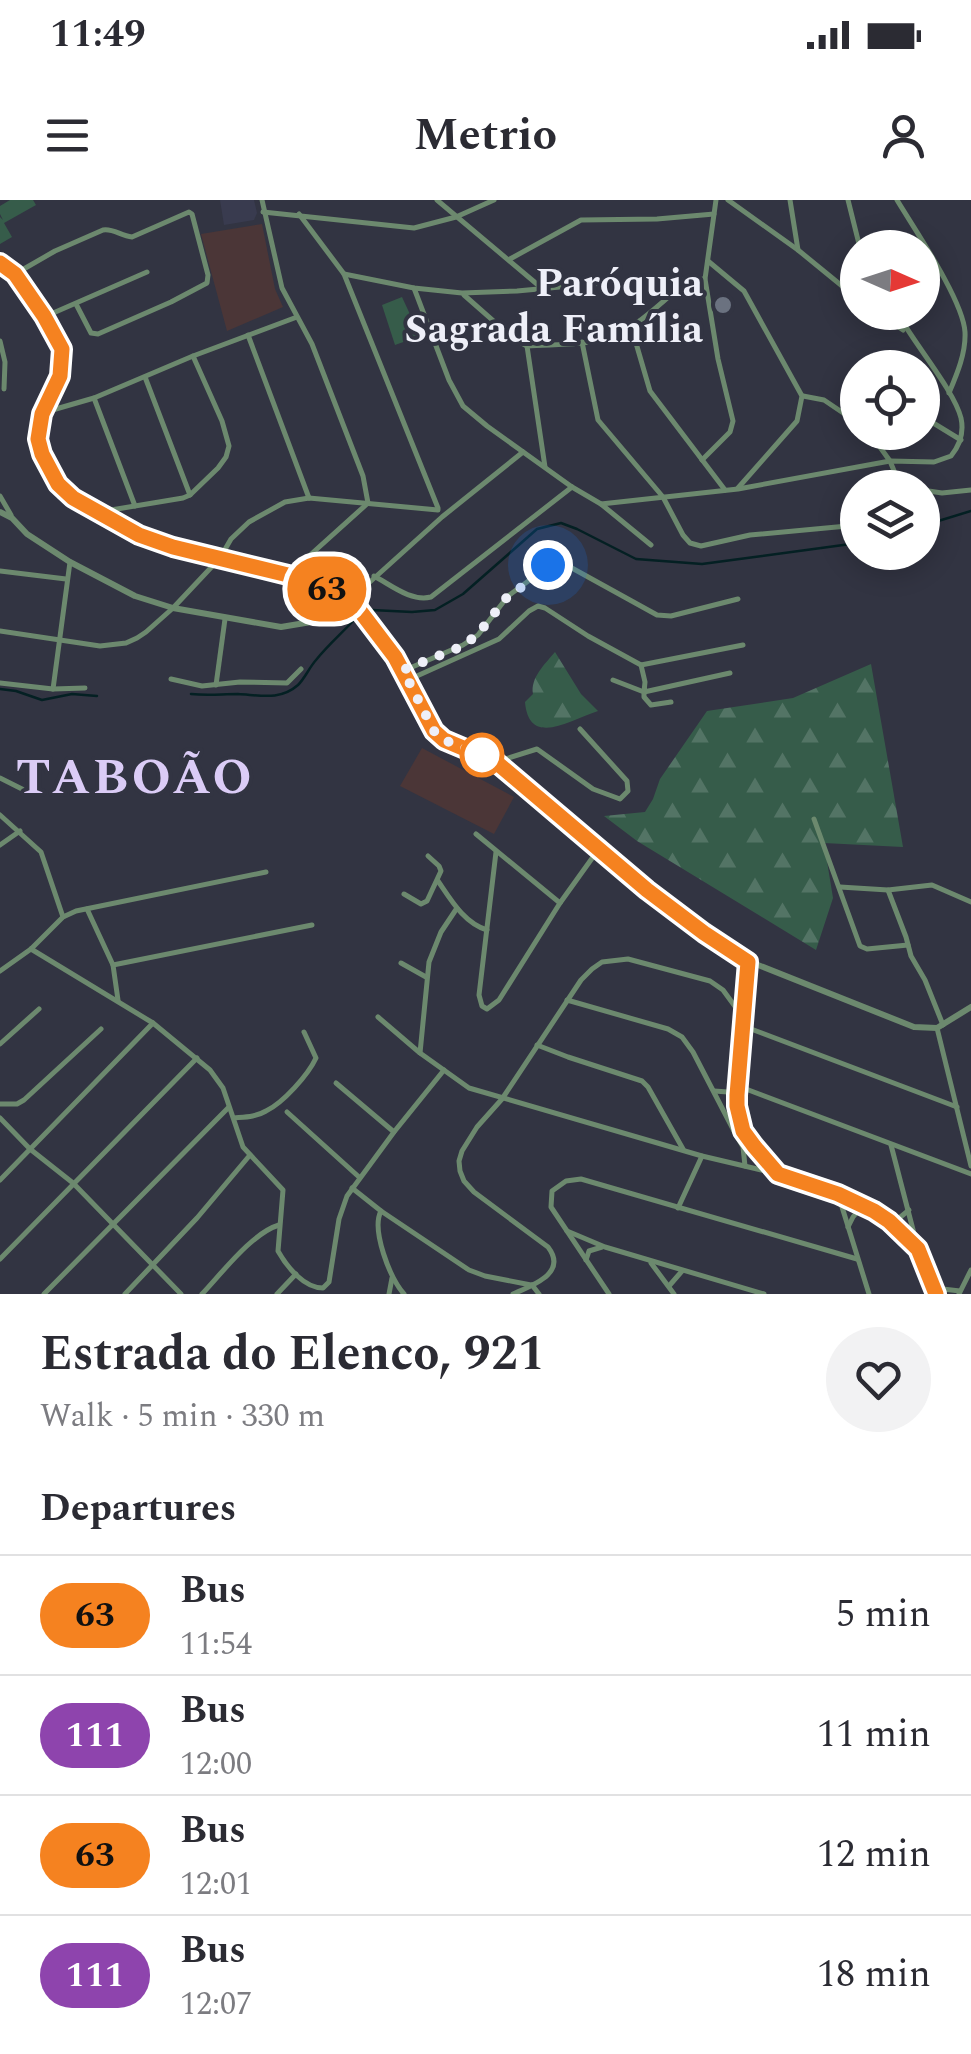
<!DOCTYPE html>
<meta charset="utf-8">
<style>
:root{--surface:#fff;--page:#f2f2f3;--text:#2b2b33;--muted:#7c7c81;--line:#e1e1e2}
body{margin:0;font-family:Spectral,serif;background:var(--page);color:var(--text);height:100vh;display:flex;flex-direction:column;font-size:38px;white-space:nowrap}
*{box-sizing:border-box;margin:0}
p{font-size:32px;color:var(--muted)}
.icon{flex:none;width:55px;height:55px;fill:none;stroke:currentColor;stroke-width:2;stroke-linecap:round;stroke-linejoin:round}
.map{position:relative;height:1094px;overflow:hidden}
.drawer{display:flex;flex-direction:column;background:var(--surface);flex:1}
.drawer>*{flex:none}
.badge{padding:0 20px;border-radius:32px;font-size:35px;line-height:65px}
.needle{width:65px;rotate:93deg}
.tools{position:absolute;left:840px;top:30px;display:grid;gap:20px}
.tools a{display:grid;place-items:center;width:100px;height:100px;border-radius:50%;background:var(--surface);box-shadow:0 5px 25px #0003;font-size:50px}
.you{position:absolute;width:50px;height:50px;margin:-25px;border:8px solid #fff;border-radius:50%;background:#1a73e8;box-shadow:0 0 0 15px #1a73e833}
.map>.badge{position:absolute;translate:-50% -50%;box-shadow:0 0 0 5px #fff}
h2{padding:0 40px;font-size:38px;line-height:90px}
.round{display:grid;place-items:center;flex:none;width:105px;height:105px;border-radius:52px;background:var(--page)}
.head{display:flex;align-items:center;justify-content:space-between;height:170px;padding:0 40px}
h1{font-size:48px;font-weight:700;line-height:75px}
ul{padding:0;list-style:none}
li{display:flex;align-items:center;gap:30px;height:120px;padding:0 40px;border-top:2px solid var(--line)}
li div{flex:1}
li b{display:block;font-size:38px}
li em{font-style:normal}
li .badge{min-width:110px;font-weight:700;text-align:center}
.status{display:flex;justify-content:space-between;align-items:center;height:70px;padding:0 50px;background:var(--surface);direction:ltr}
.status svg{height:28px;fill:currentColor}
header{display:flex;justify-content:space-between;align-items:center;height:130px;padding:0 40px;background:var(--surface);font-size:45px;font-weight:700}
.map>svg:first-child{display:block}
</style>
<div class="status"><b>11:49</b><svg viewBox="0 0 49 12"><path d="M0 12V9h3v3zM5 12V6h3v6zM10 12V3h3v9zM15 12V0h3v12zM26 1h20v11H26zM47 4h2v5h-2z"/></svg></div>
<header><svg class="icon" aria-label="menu" viewBox="0 0 24 24"><path d="M4 6h16M4 12h16M4 18h16"/></svg>Metrio<svg class="icon" aria-label="person" viewBox="0 0 24 24"><circle cx="12" cy="8" r="4"/><path d="M4 21q1-7 8-7t8 7"/></svg></header>
<div class="map">
<svg width="971" height="1094" viewBox="0 0 971 1094">
<defs>
<pattern id="forest-firs" width="22" height="20" patternUnits="userSpaceOnUse" patternTransform="scale(2.5)"><rect width="22" height="20" fill="#365c4a"/><path d="M5 1l3.5 6h-7zM16 11l3.5 6h-7z" fill="#537465"/></pattern>
</defs>
<rect width="100%" height="100%" fill="#323442"/>
<polygon fill="#393b4f" points="220,0 254,0 257,13 254,20 224,25"/>
<g fill="#4b3637">
<polygon points="262,24 275,89 283,107 227,131 201,34"/>
<polygon points="422,548 514,597 494,634 400,586"/>
</g>
<g fill="url(#forest-firs)">
<path d="M555 452 581 494 598 511C570 520 529 548 525 502L533 494C530 478 545 464 555 452Z"/>
<polygon points="871,464 903,647 824,643 833,698 816,750 637,641 604,616 645,612 653,599 660,579 707,511 793,498"/>
</g>
<g fill="#365c4a">
<polygon points="10,0 33,0 36,5 4,23 12,37 0,44 0,17 3,20 0,14 0,6"/>
<polygon points="402,97 420,136 395,145 382,105"/>
</g>
<g fill="none" stroke-linecap="round" stroke-linejoin="round">
<g stroke="#042023" stroke-width="2.5">
<polyline points="922,326 971,311"/>
<polyline points="372,410 412,412 435,410 463,394 537,329 561,323 577,329 636,359 702,364 858,343"/>
<polyline points="0,489 16,491 42,500 72,494 97,496"/>
<path d="M191 494C209 496 221 494 238 494 259 495 280 501 298 485 305 478 309 468 316 460 328 445 341 434 354 420"/>
</g>
<g stroke="#6c896e" stroke-width="5">
<polyline points="262,0 282,88 312,144 363,276 368,303 288,375"/>
<polyline points="437,0 544,90"/>
<polyline points="728,0 798,50 858,99"/>
<polyline points="790,0 798,50"/>
<polyline points="848,0 860,48"/>
<path d="M897 0C915 30 963 100 965 132 966 153 957 174 949 193"/>
<polyline points="263,12 414,28 456,17 494,0"/>
<polyline points="299,14 344,74 438,308"/>
<polyline points="510,59 581,20 657,19 714,14"/>
<polyline points="708,61 744,91 802,196 797,221 738,288"/>
<polyline points="0,63 15,74 44,117 62,149 60,176 42,213 39,239 42,253 58,284 73,297 139,335 173,347 288,375 351,399 442,317 523,252"/>
<path d="M15 74 55 51 103 30C113 28 121 36 132 37L189 12 192 14 208 75 207 83 171 102 98 134 91 133 76 104"/>
<polyline points="344,74 414,88 462,93 517,91 603,83 705,79"/>
<path d="M414 88 449 180 463 206 487 226 572 287 601 304 738 289 890 261 934 262 951 256C960 245 964 232 961 218 954 190 912 141 897 112"/>
<polyline points="464,95 514,139 527,146"/>
<polyline points="876,112 903,130"/>
<polyline points="44,117 147,72"/>
<polyline points="631,126 650,191 725,290"/>
<polyline points="248,135 309,298"/>
<polyline points="0,141 5,162 4,189"/>
<polyline points="582,142 598,220 663,297 683,335 690,343 701,346 750,335 858,325"/>
<path d="M527 146C553 144 581 146 606 138 637 129 664 100 689 79"/>
<polyline points="527,146 545,267"/>
<polyline points="145,177 190,295"/>
<polyline points="803,196 824,200 858,223"/>
<polyline points="94,198 135,306"/>
<polyline points="42,213 94,198 193,156 297,117"/>
<polyline points="922,213 930,221 961,240"/>
<polyline points="869,232 890,261 901,288"/>
<polyline points="702,260 730,232 733,221 718,159 705,79 716,0"/>
<polyline points="922,290 942,293 971,290"/>
<polyline points="0,296 11,315"/>
<polyline points="601,304 651,345"/>
<polyline points="99,312 183,298 190,295 218,268 226,257 229,246 222,221 193,156"/>
<polyline points="0,371 66,379"/>
<path d="M374 376C391 385 411 402 431 397L572 287"/>
<polyline points="0,431 100,446 126,443 137,438 146,432 173,408 220,358 231,339 249,322 285,302 309,298 438,310"/>
<polyline points="641,465 743,445"/>
<polyline points="403,471 463,445 478,435 508,396 554,362 561,362 657,415 671,416 738,399"/>
<polyline points="171,479 202,486 240,482 287,483 301,469"/>
<polyline points="408,480 499,439 529,411 538,406 545,408 588,436 641,465 645,482 644,492 730,473"/>
<polyline points="613,480 644,492 644,497 651,505 671,502"/>
<polyline points="0,483 53,489 85,488"/>
<polyline points="216,485 225,419"/>
<polyline points="53,489 70,362"/>
<polyline points="496,562 537,549 593,589 620,599 628,591 627,581 580,529"/>
<polyline points="0,578 22,589"/>
<polyline points="0,615 41,652 63,717"/>
<polyline points="814,619 860,746 867,749 908,745"/>
<polyline points="476,634 560,703"/>
<polyline points="0,645 20,631"/>
<polyline points="496,652 479,795 482,806 487,809 499,800 560,703 598,650"/>
<path d="M438 681C451 700 464 723 487 730"/>
<polyline points="840,687 888,690 932,685 971,702"/>
<polyline points="888,690 906,737 911,756 925,780 943,825"/>
<polyline points="404,694 421,704 427,701 441,671 439,666 428,656"/>
<polyline points="87,709 113,765 118,800"/>
<path d="M31 749 153 823 210 870 223 888 243 947 283 990 278 1051C287 1067 304 1088 323 1088L329 1082 339 1019 347 996 394 932 444 870"/>
<polyline points="401,763 426,777"/>
<polyline points="113,765 312,725"/>
<polyline points="0,771 31,749 63,717 76,711 266,672"/>
<polyline points="567,800 668,829 682,837 693,852 734,931 742,931"/>
<polyline points="378,817 420,853 469,888 702,956 778,974"/>
<polyline points="743,826 957,907"/>
<polyline points="937,828 971,966"/>
<polyline points="0,844 39,809"/>
<polyline points="537,845 568,857 642,881 648,887 683,949"/>
<polyline points="420,853 429,762 441,732 457,708"/>
<polyline points="336,883 394,932"/>
<polyline points="714,891 728,892 738,886 971,974"/>
<polyline points="0,904 17,904 24,900 101,829"/>
<polyline points="287,912 359,977"/>
<polyline points="0,918 30,949 73,983 181,1094"/>
<path d="M234 918C245 917 256 917 266 911 283 903 308 875 316 858L304 832"/>
<polyline points="734,931 743,947 745,966"/>
<polyline points="891,945 918,1049"/>
<polyline points="0,980 153,823"/>
<polyline points="352,988 381,1011 469,1070 485,1076 531,1085"/>
<polyline points="838,994 869,1094"/>
<polyline points="678,1008 702,956"/>
<path d="M381 1011C371 1030 390 1078 404 1094"/>
<polyline points="891,1021 898,1019 909,1010"/>
<polyline points="848,1027 853,1017 863,1005"/>
<polyline points="567,1031 605,1047 764,1094"/>
<polyline points="0,1059 197,858"/>
<polyline points="586,1060 589,1051 602,1047"/>
<polyline points="651,1063 674,1094"/>
<polyline points="532,1085 539,1094"/>
<polyline points="669,1086 682,1071"/>
<polyline points="934,1088 960,1091"/>
<polyline points="44,1094 228,908"/>
<polyline points="125,1094 197,1018 250,955"/>
<path d="M202 1094C222 1073 252 1033 279 1025"/>
<polyline points="277,1094 296,1074"/>
<polyline points="389,1094 392,1078"/>
<path d="M513 1094C533 1085 568 1073 548 1047L474 992 464 981 460 971 459 961 462 951 477 927 502 899 581 780 592 769 602 762 628 759 710 781 723 790 742 816"/>
<polyline points="609,1094 551,1007 552,991 566,981 581,979 857,1059"/>
<polyline points="959,1094 971,1070"/>
</g>
<g stroke="#6c896e" stroke-width="6">
<path d="M0 312 12 318 27 334 70 362 135 396 173 408 281 427 311 422 351 399 395 457 434 531C453 549 479 551 500 566L628 675 684 719 748 761 914 827 937 828 971 807"/>
<polyline points="748,761 737,895 737,906 743,931 778,974 838,994 874,1011 889,1021 918,1049 936,1094"/>
</g>
</g>
<g fill="none" stroke-linecap="round" stroke-linejoin="round">
<g stroke="#fff" stroke-width="22">
<polyline id="line" points="0,63 15,74 44,116 62,149 60,176 42,214 38,239 42,254 58,284 73,298 139,335 173,347 288,375 351,399 395,457 434,531 444,540 496,562 647,690 704,733 748,762 737,895 737,906 743,931 754,946 778,974 838,994 874,1011 889,1021 918,1049 936,1094"/>
</g>
<use href="#line" stroke="#f58220" stroke-width="15"/>
<polyline stroke="#eeeff8" stroke-width="10" stroke-dasharray="0 18" points="482,555 444,540 434,531 403,470 463,446 478,434 508,396 532,380 548,365"/>
</g>
<circle fill="#6b7280" stroke="#323442" stroke-width="4" cx="723" cy="105" r="10"/>
<circle fill="#fff" stroke="#f58220" stroke-width="5" cx="482" cy="555" r="20"/>
<g text-anchor="middle" stroke-width="8" stroke-linejoin="round" paint-order="stroke">
<g font-size="40" font-weight="bold" fill="#eeeff8" stroke="#323442" text-anchor="end">
<text x="703" y="96">Paróquia<tspan x="703" dy="46">Sagrada Família</tspan></text>
</g>
<g font-size="50" font-weight="bold" letter-spacing="2.5" fill="#dbccf6" stroke="#323442">
<text x="135" y="593">TABOÃO</text>
</g>
</g>
</svg>
<div class="tools">
<a><svg class="needle" viewBox="-14 -14 28 28"><path d="M0-13l5 13h-10z" fill="#e53935"/><path d="M0 13l5-13h-10z" fill="#7c7c81"/></svg></a>
<a><svg class="icon" aria-label="locate" viewBox="0 0 24 24"><circle cx="12" cy="12" r="6"/><path d="M12 2v4M12 18v4M2 12h4M18 12h4"/></svg></a>
<a><svg class="icon" aria-label="layers" viewBox="0 0 24 24"><path d="M12 4l9 5-9 5-9-5zM3 14l9 5 9-5"/></svg></a>
</div>
<div class="you" style="left:548px;top:365px"></div>
<b class="badge" style="left:327px;top:389px;background:#f58220;color:#111">63</b>
</div>
<section class="drawer">
<div class="head"><div><h1>Estrada do Elenco, 921</h1><p>Walk · 5 min · 330 m</p></div><a class="round"><svg class="icon" aria-label="heart" viewBox="0 0 24 24"><path d="M12 20l-8-8c-3-5 5-10 8-4 3-6 11-1 8 4z"/></svg></a></div>
<h2>Departures</h2>
<ul>
<li><span class="badge" style="background:#f58220;color:#111">63</span><div><b>Bus</b><p>11:54</p></div><em>5 min</em></li>
<li><span class="badge" style="background:#8e44ad;color:#fff">111</span><div><b>Bus</b><p>12:00</p></div><em>11 min</em></li>
<li><span class="badge" style="background:#f58220;color:#111">63</span><div><b>Bus</b><p>12:01</p></div><em>12 min</em></li>
<li><span class="badge" style="background:#8e44ad;color:#fff">111</span><div><b>Bus</b><p>12:07</p></div><em>18 min</em></li>
</ul>
</section>
